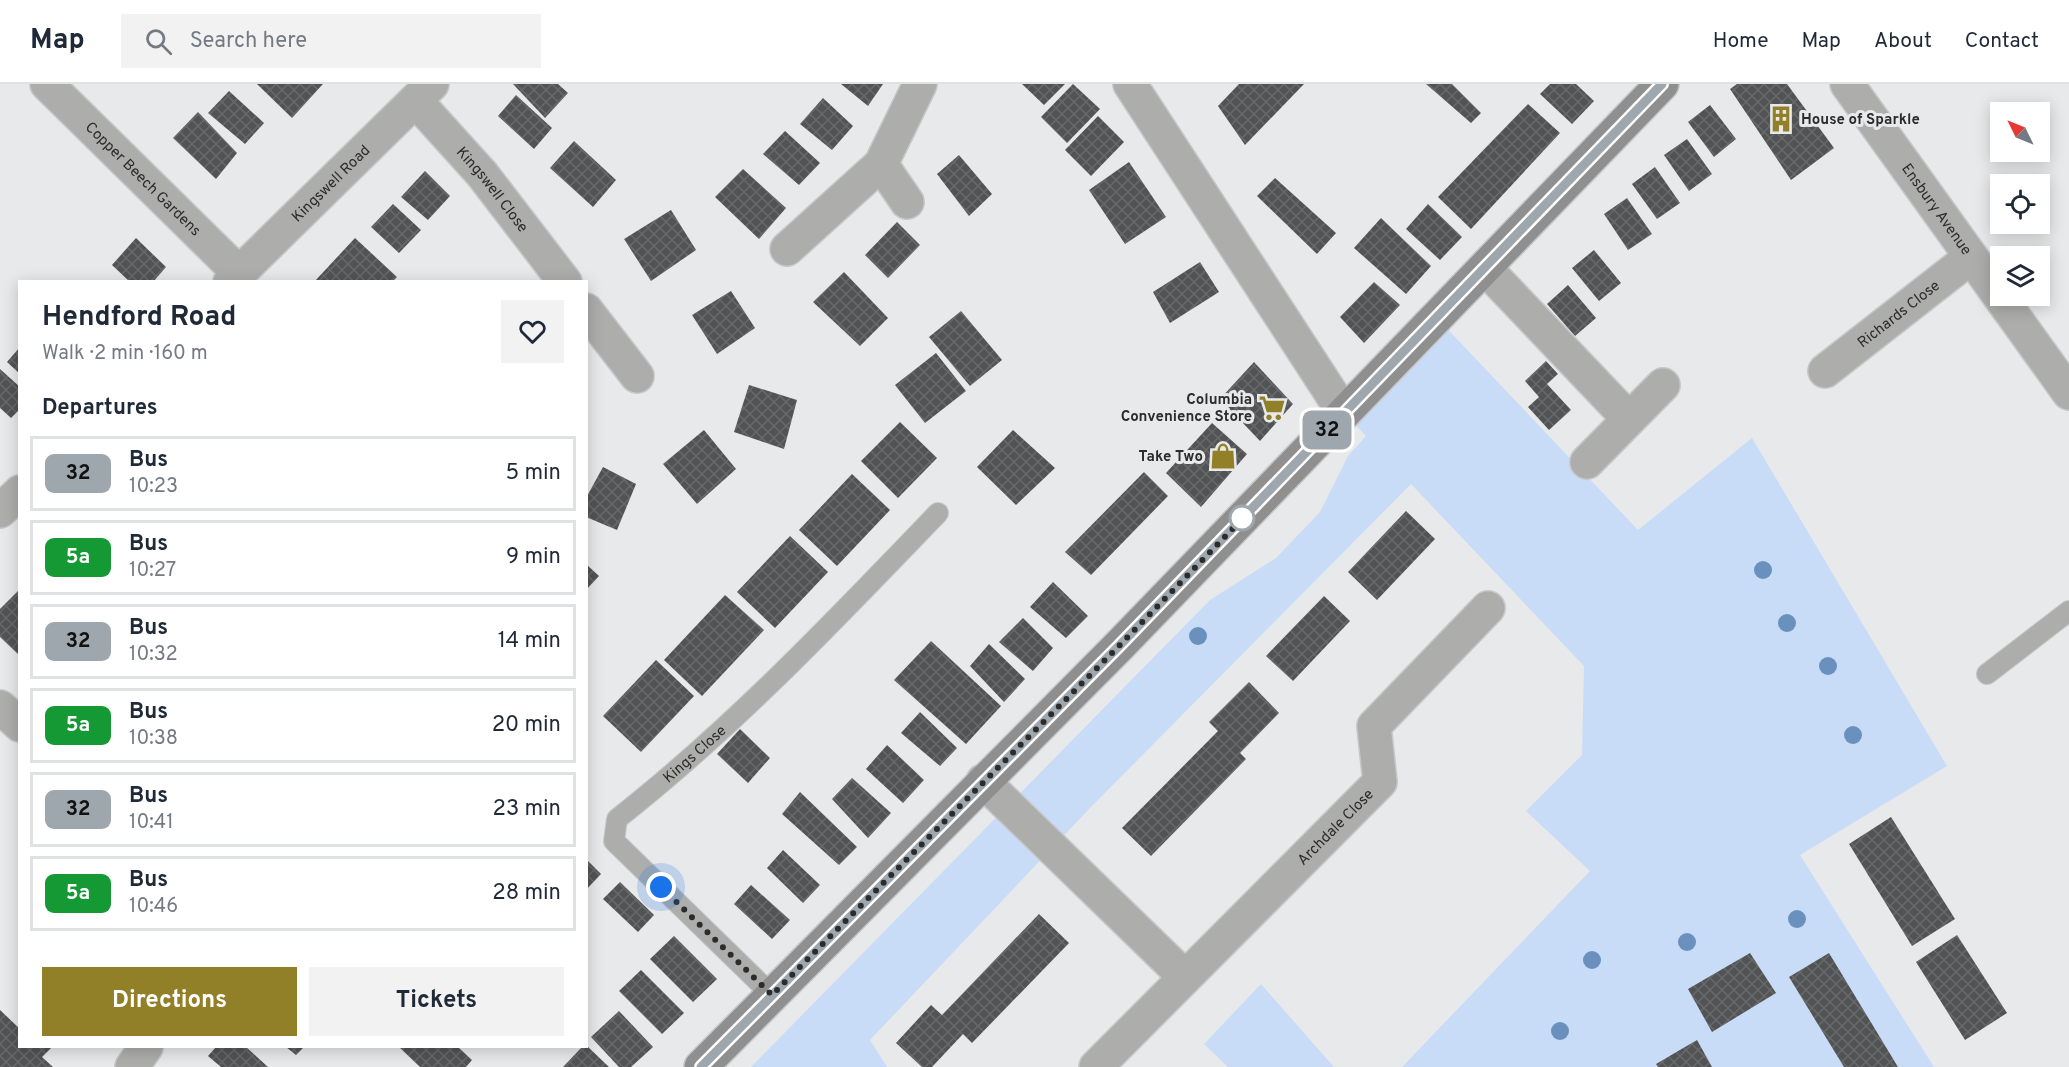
<!DOCTYPE html>
<meta charset="utf-8">
<style>
:root{--surface:#fff;--page:#f2f2f3;--text:#1f2937;--muted:#747a83;--line:#e0e1e3;--accent:#918027}
body{margin:0;font-family:Overpass,sans-serif;background:var(--page);color:var(--text);height:100vh;display:flex;flex-direction:column;font-size:22px;white-space:nowrap}
*{box-sizing:border-box;margin:0}
p{font-size:20px;color:var(--muted)}
.icon{flex:none;width:33px;height:33px;fill:none;stroke:currentColor;stroke-width:2;stroke-linecap:round;stroke-linejoin:round}
.map{position:relative;flex:1;overflow:hidden}
.details{position:absolute;left:18px;top:196px;width:570px;height:768px;display:flex;flex-direction:column;background:var(--surface);border-radius:0px;box-shadow:0 3px 15px #0003}
.details>*{flex:none}
.badge{padding:0 12px;border-radius:9px;font-size:21px;line-height:39px}
.needle{width:39px;rotate:313deg}
.tools{position:absolute;left:1990px;top:18px;display:grid;gap:12px}
.tools a{display:grid;place-items:center;width:60px;height:60px;border-radius:0px;background:var(--surface);box-shadow:0 3px 15px #0003;font-size:30px}
.you{position:absolute;width:30px;height:30px;margin:-15px;border:4px solid #fff;border-radius:50%;background:#1a73e8;box-shadow:0 0 0 9px #1a73e833}
.map>.badge{position:absolute;translate:-50% -50%;box-shadow:0 0 0 3px #fff}
h2{padding:0 24px;font-size:22px;line-height:54px}
.round{display:grid;place-items:center;flex:none;width:63px;height:63px;border-radius:0px;background:var(--page)}
.overview{display:flex;align-items:center;justify-content:space-between;height:102px;padding:0 24px}
h1{font-size:28px;font-weight:700;line-height:45px}
.action{display:flex;gap:12px;margin-top:auto;padding:12px 24px}
.action a{flex:1;height:69px;border-radius:0px;background:var(--accent);color:#fff;font-size:24px;font-weight:700;line-height:69px;text-align:center}
.action a+a{background:var(--page);color:var(--text)}
ul{padding:0;list-style:none}
li{display:flex;align-items:center;gap:18px;height:75px;margin:0 12px 9px;padding:0 12px;border:3px solid var(--line);border-radius:0px}
li div{flex:1}
li b{display:block;font-size:22px}
li em{font-style:normal}
li .badge{min-width:66px;font-weight:700;text-align:center}
header{display:flex;align-items:center;gap:36px;box-sizing:border-box;height:84px;padding:0 30px;background:var(--surface);border-bottom:2px solid var(--line)}
header strong{font-size:28px}
nav{display:flex;gap:33px;margin-inline-start:auto;font-size:21px}
.search{width:420px;height:54px;background:var(--page);display:flex;align-items:center;gap:15px;box-sizing:border-box;padding:0 21px;border-radius:0px;color:var(--muted);font-size:22px}
.map>svg:first-child{display:block}
</style>
<header>
<strong>Map</strong>
<div class="search"><svg class="icon" aria-label="search" viewBox="0 0 24 24"><circle cx="10" cy="10" r="6"/><path d="M15 15l6 6"/></svg>Search here</div>
<nav><a>Home</a><a>Map</a><a>About</a><a>Contact</a></nav>
</header>
<div class="map">
<svg width="2069" height="983" viewBox="0 0 2069 983">
<defs>
<pattern id="building-cross-hatch" width="8" height="8" patternUnits="userSpaceOnUse" patternTransform="scale(1.5)"><rect width="8" height="8" fill="#525354"/><path d="M0 0l8 8M0 8l8-8" fill="none" stroke="#68696a"/></pattern>
</defs>
<rect width="100%" height="100%" fill="#e8e9ea"/>
<g fill="#c8dcf7">
<polygon points="1437,234 1638,446 1752,354 1947,682 1800,771 1934,983 1402,983 1590,787 1526,727 1582,671 1584,582 1411,400 1089,725 870,956 887,983 751,983 1210,516 1276,474 1320,428 1348,372 1366,352 1344,329"/>
<polygon points="1261,900 1334,983 1228,983 1204,960"/>
</g>
<g fill="url(#building-cross-hatch)">
<polygon points="257,0 323,0 292,34"/>
<polygon points="513,0 558,0 568,9 545,34"/>
<polygon points="841,0 883,0 868,22"/>
<polygon points="1022,0 1065,0 1044,21"/>
<polygon points="1073,0 1100,25 1067,59 1041,33"/>
<polygon points="1239,0 1304,0 1245,61 1218,22"/>
<polygon points="1426,0 1452,0 1481,29 1471,39"/>
<polygon points="1550,0 1576,0 1594,17 1572,40 1540,10"/>
<polygon points="1737,0 1787,0 1834,64 1791,96 1730,5"/>
<polygon points="229,7 264,39 245,60 208,29"/>
<polygon points="516,11 552,44 534,65 498,32"/>
<polygon points="823,14 853,42 832,66 800,40"/>
<polygon points="1528,20 1560,49 1471,145 1438,113"/>
<polygon points="1710,21 1736,55 1714,73 1688,38"/>
<polygon points="198,28 237,69 216,95 173,54"/>
<polygon points="1098,32 1124,58 1091,92 1065,66"/>
<polygon points="785,47 820,79 799,101 763,70"/>
<polygon points="1687,55 1712,90 1689,107 1664,71"/>
<polygon points="574,57 616,96 593,123 550,84"/>
<polygon points="959,71 992,110 969,132 937,90"/>
<polygon points="1129,78 1166,133 1125,160 1089,106"/>
<polygon points="1655,83 1680,119 1657,135 1632,100"/>
<polygon points="743,85 786,124 759,155 715,113"/>
<polygon points="425,87 450,112 428,136 401,113"/>
<polygon points="1275,94 1336,149 1317,170 1257,112"/>
<polygon points="1627,114 1652,150 1628,166 1604,130"/>
<polygon points="393,120 421,146 399,169 371,143"/>
<polygon points="1428,120 1462,153 1440,176 1406,145"/>
<polygon points="671,126 696,166 651,197 624,155"/>
<polygon points="1381,134 1431,182 1406,210 1354,164"/>
<polygon points="897,138 920,161 888,194 865,171"/>
<polygon points="136,154 166,183 153,198 130,198 112,181"/>
<polygon points="355,154 397,193 392,198 314,198"/>
<polygon points="1594,166 1621,199 1599,217 1572,184"/>
<polygon points="1200,178 1219,208 1170,239 1153,208"/>
<polygon points="844,188 888,234 860,262 813,218"/>
<polygon points="1374,198 1400,221 1364,259 1340,233"/>
<polygon points="1568,201 1596,234 1575,252 1547,220"/>
<polygon points="731,207 755,244 717,270 692,231"/>
<polygon points="961,227 1002,276 970,302 929,253"/>
<polygon points="20,263 20,290 7,278"/>
<polygon points="936,269 966,307 925,339 895,301"/>
<polygon points="1546,277 1558,290 1547,300 1571,326 1549,346 1528,323 1539,313 1525,297"/>
<polygon points="1254,278 1293,320 1260,357 1220,315"/>
<polygon points="0,285 20,303 20,325 11,334 0,324"/>
<polygon points="749,301 797,316 784,365 734,348"/>
<polygon points="900,338 937,374 898,414 861,377"/>
<polygon points="1212,339 1247,370 1201,423 1166,389"/>
<polygon points="704,346 736,385 697,420 663,380"/>
<polygon points="1013,346 1055,384 1016,421 977,383"/>
<polygon points="603,383 636,400 617,446 586,433 586,414"/>
<polygon points="1144,388 1168,412 1091,491 1065,468"/>
<polygon points="852,390 890,426 837,482 799,446"/>
<polygon points="1406,427 1435,455 1377,516 1348,488"/>
<polygon points="790,452 828,488 775,544 737,508"/>
<polygon points="586,480 599,492 586,506"/>
<polygon points="1053,498 1088,532 1066,554 1030,523"/>
<polygon points="20,505 20,572 0,553 0,525"/>
<polygon points="725,511 764,546 702,612 664,576"/>
<polygon points="1324,512 1350,537 1293,597 1266,572"/>
<polygon points="1023,534 1053,564 1033,587 999,558"/>
<polygon points="931,557 1001,622 966,660 894,596"/>
<polygon points="989,560 1025,595 1004,618 970,582"/>
<polygon points="656,576 694,612 641,668 603,632"/>
<polygon points="1249,598 1279,629 1240,669 1246,675 1151,772 1122,744 1218,647 1209,638"/>
<polygon points="920,628 957,664 940,682 901,649"/>
<polygon points="740,645 770,674 748,699 717,670"/>
<polygon points="887,661 924,696 903,719 866,685"/>
<polygon points="852,694 891,729 868,754 832,715"/>
<polygon points="800,708 857,763 839,781 782,730"/>
<polygon points="1891,733 1955,835 1912,862 1849,760"/>
<polygon points="783,766 820,801 803,819 767,784"/>
<polygon points="586,775 601,790 586,806"/>
<polygon points="620,798 654,831 638,848 603,815"/>
<polygon points="751,801 790,836 772,855 734,820"/>
<polygon points="1039,830 1069,859 972,959 963,950 932,983 922,983 896,959 931,921 942,931"/>
<polygon points="1957,851 2007,929 1965,956 1916,878"/>
<polygon points="674,852 717,895 693,918 650,875"/>
<polygon points="1750,869 1776,909 1712,948 1688,905"/>
<polygon points="1829,869 1898,983 1844,983 1789,893"/>
<polygon points="641,886 684,929 662,950 619,907"/>
<polygon points="0,926 20,945 20,963 52,963 42,973 53,983 0,983"/>
<polygon points="619,927 653,963 631,983 619,983 591,953"/>
<polygon points="1697,956 1712,983 1658,983 1656,980"/>
<polygon points="586,961 609,983 563,983 582,963 586,963"/>
<polygon points="216,963 246,963 268,983 221,983 208,972"/>
<polygon points="286,963 304,963 296,971"/>
<polygon points="399,963 458,963 472,976 466,983 420,983"/>
</g>
<g fill="none" stroke-linecap="round" stroke-linejoin="round">
<g stroke="#c6c7c8" stroke-width="22">
<g id="lane">
<polyline points="1987,590 2069,527"/>
<path id="s1" d="M772 911 614 757 617 735C734 643 835 536 938 429"/>
</g>
</g>
<g stroke="#c6c7c8" stroke-width="36">
<g id="street">
<path id="s2" d="M47 0 239 189"/>
<polyline points="1130,0 1344,329"/>
<path id="s3" d="M1847 0 2069 309"/>
<path id="s4" d="M416 17 482 90 565 198"/>
<polyline points="881,80 907,118"/>
<polyline points="787,165 881,80 920,0"/>
<polyline points="1486,185 1629,335"/>
<path id="s5" d="M230 198 432 0"/>
<polyline points="586,226 637,292"/>
<path id="s6" d="M1825 287 1971 173"/>
<polyline points="1587,378 1663,301"/>
<polyline points="0,427 20,408"/>
<polyline points="0,623 20,641"/>
<polyline points="983,697 1185,893"/>
<polyline points="132,983 146,963"/>
<path id="s7" d="M1096 983 1380 698 1374 642 1488 524"/>
</g>
</g>
<g stroke="#c6c7c8" stroke-width="36">
<polyline id="secondary" points="701,983 1119,562 1662,0"/>
</g>
<use href="#lane" stroke="#adadac" stroke-width="20"/>
<use href="#street" stroke="#adadac" stroke-width="33"/>
<use href="#secondary" stroke="#908f8f" stroke-width="33"/>
</g>
<g fill="#6a91bd">
<circle cx="1763" cy="486" r="9"/>
<circle cx="1787" cy="539" r="9"/>
<circle cx="1198" cy="552" r="9"/>
<circle cx="1828" cy="582" r="9"/>
<circle cx="1853" cy="651" r="9"/>
<circle cx="1797" cy="835" r="9"/>
<circle cx="1687" cy="858" r="9"/>
<circle cx="1592" cy="876" r="9"/>
<circle cx="1560" cy="947" r="9"/>
</g>
<g fill="none" stroke-linecap="round" stroke-linejoin="round">
<g stroke="#fff" stroke-width="14">
<polyline id="line" points="701,983 1119,562 1662,0"/>
</g>
<use href="#line" stroke="#9ea7ad" stroke-width="9"/>
<polyline stroke="#2c2c2d" stroke-width="6" stroke-dasharray="0 10.8" points="661,803 772,911 1119,562 1248,429 1242,434"/>
</g>
<defs>
<g id="building-bare" transform="scale(2.07)"><path d="M-4-6H4V6H1V3H-1V6H-4ZM-2.5-4.3h1.7v1.8h-1.7ZM.8-4.3h1.7v1.8H.8ZM-2.5-1h1.7V.8h-1.7ZM.8-1h1.7V.8H.8Z" fill="#918027" stroke="#e8e9ea" stroke-width="2.5" paint-order="stroke"/></g>
<g id="supermarket-bare" transform="scale(2.07)"><path d="M-6-5.5h2.5l.6 2H6L4.5 2H-2.5L-4.4-4H-6ZM-1.5 3.2a1.3 1.3 0 1 0 .1 0ZM3 3.2a1.3 1.3 0 1 0 .1 0Z" fill="#918027" stroke="#e8e9ea" stroke-width="2.5" paint-order="stroke"/></g>
<g id="shop-bare" transform="scale(2.07)"><path d="M-5-2.5h2.3a2.7 3.5 0 0 1 5.4 0H5L5.5 6h-11ZM-1.5-2.5h3a1.5 2.3 0 0 0-3 0Z" fill="#918027" stroke="#e8e9ea" stroke-width="2.5" paint-order="stroke"/></g>
</defs>
<g fill-rule="evenodd">
<use href="#building-bare" x="1781" y="35"/>
<use href="#supermarket-bare" x="1272" y="324"/>
<use href="#shop-bare" x="1223" y="372"/>
</g>
<circle fill="#fff" stroke="#9ea7ad" stroke-width="3" cx="1242" cy="434" r="12"/>
<g text-anchor="middle" stroke-width="6" stroke-linejoin="round" paint-order="stroke">
<g font-size="15" font-weight="bold" fill="#2c2c2d" stroke="#e8e9ea" text-anchor="end">
<text x="1801" y="40" text-anchor="start">House of Sparkle</text>
<text x="1252" y="320">Columbia<tspan x="1252" dy="17">Convenience Store</tspan></text>
<text x="1203" y="377">Take Two</text>
</g>
<g font-size="15" fill="#2c2c2d" stroke="#e8e9ea">
<text dy="5" stroke="none"><textPath href="#s2" startOffset="135">Copper Beech Gardens</textPath></text>
<text dy="5" stroke="none"><textPath href="#s5" startOffset="141">Kingswell Road</textPath></text>
<text dy="5" stroke="none"><textPath href="#s4" startOffset="117">Kingswell Close</textPath></text>
<text dy="5" stroke="none"><textPath href="#s3" startOffset="154">Ensbury Avenue</textPath></text>
<text dy="5" stroke="none"><textPath href="#s6" startOffset="93">Richards Close</textPath></text>
<text dy="5" stroke="none"><textPath href="#s1" startOffset="344">Kings Close</textPath></text>
<text dy="5" stroke="none"><textPath href="#s7" startOffset="339">Archdale Close</textPath></text>
</g>
</g>
</svg>
<div class="tools">
<a><svg class="needle" viewBox="-14 -14 28 28"><path d="M0-13l5 13h-10z" fill="#e53935"/><path d="M0 13l5-13h-10z" fill="#747a83"/></svg></a>
<a><svg class="icon" aria-label="locate" viewBox="0 0 24 24"><circle cx="12" cy="12" r="6"/><path d="M12 2v4M12 18v4M2 12h4M18 12h4"/></svg></a>
<a><svg class="icon" aria-label="layers" viewBox="0 0 24 24"><path d="M12 4l9 5-9 5-9-5zM3 14l9 5 9-5"/></svg></a>
</div>
<div class="you" style="left:661px;top:803px"></div>
<b class="badge" style="left:1327px;top:346px;background:#9ea7ad;color:#111">32</b>
<section class="details">
<div class="overview"><div><h1>Hendford Road</h1><p>Walk · 2 min · 160 m</p></div><a class="round"><svg class="icon" aria-label="heart" viewBox="0 0 24 24"><path d="M12 20l-8-8c-3-5 5-10 8-4 3-6 11-1 8 4z"/></svg></a></div>
<h2>Departures</h2>
<ul>
<li><span class="badge" style="background:#9ea7ad;color:#111">32</span><div><b>Bus</b><p>10:23</p></div><em>5 min</em></li>
<li><span class="badge" style="background:#149934;color:#fff">5a</span><div><b>Bus</b><p>10:27</p></div><em>9 min</em></li>
<li><span class="badge" style="background:#9ea7ad;color:#111">32</span><div><b>Bus</b><p>10:32</p></div><em>14 min</em></li>
<li><span class="badge" style="background:#149934;color:#fff">5a</span><div><b>Bus</b><p>10:38</p></div><em>20 min</em></li>
<li><span class="badge" style="background:#9ea7ad;color:#111">32</span><div><b>Bus</b><p>10:41</p></div><em>23 min</em></li>
<li><span class="badge" style="background:#149934;color:#fff">5a</span><div><b>Bus</b><p>10:46</p></div><em>28 min</em></li>
</ul>
<div class="action"><a>Directions</a><a>Tickets</a></div>
</section>
</div>
